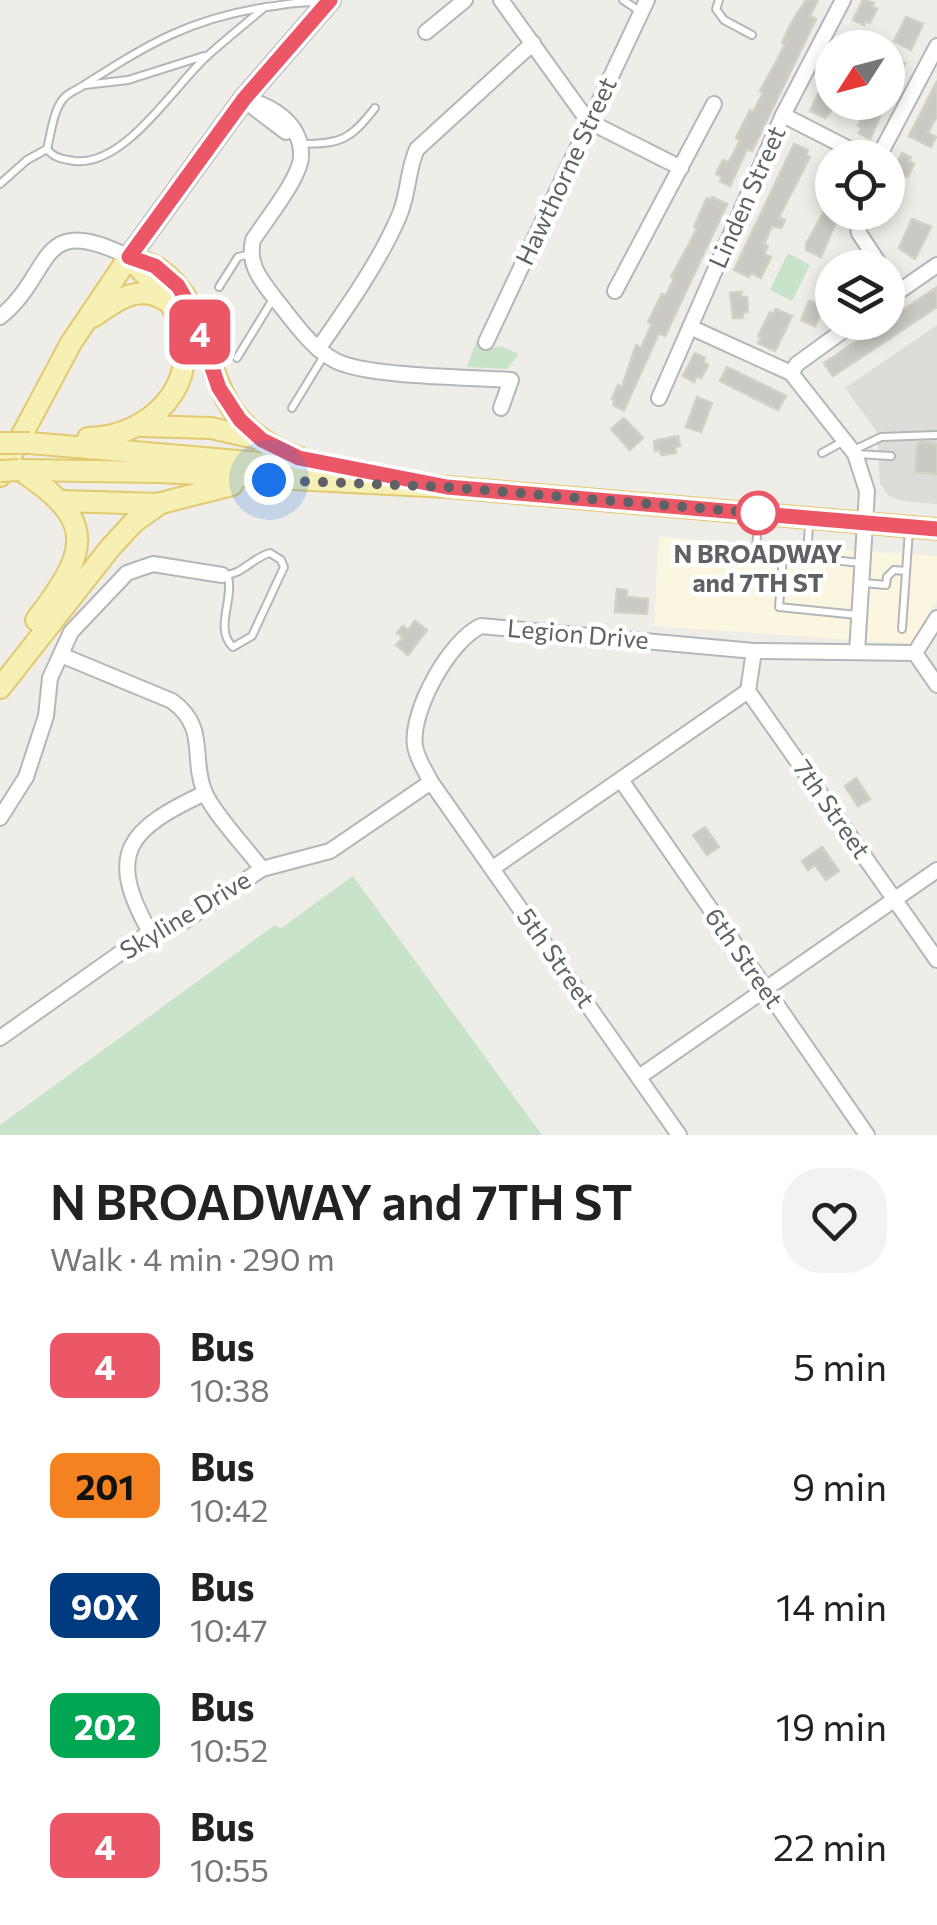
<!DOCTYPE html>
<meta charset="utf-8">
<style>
:root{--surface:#fff;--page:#f2f2f2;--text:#222;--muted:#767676}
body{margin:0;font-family:Commissioner,sans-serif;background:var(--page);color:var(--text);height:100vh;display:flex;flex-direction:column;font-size:38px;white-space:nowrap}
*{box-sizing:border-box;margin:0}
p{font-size:32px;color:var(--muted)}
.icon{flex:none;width:55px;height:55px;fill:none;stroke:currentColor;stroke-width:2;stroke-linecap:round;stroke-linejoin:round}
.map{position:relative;height:1135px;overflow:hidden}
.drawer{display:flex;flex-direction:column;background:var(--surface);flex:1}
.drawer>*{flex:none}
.badge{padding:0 20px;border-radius:15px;font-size:35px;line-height:65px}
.needle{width:65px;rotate:234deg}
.controls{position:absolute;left:815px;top:30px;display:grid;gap:20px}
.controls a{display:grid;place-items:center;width:90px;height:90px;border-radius:50%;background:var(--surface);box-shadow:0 5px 15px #0003;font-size:50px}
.you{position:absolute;width:50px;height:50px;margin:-25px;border:8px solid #fff;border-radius:50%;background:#1a73e8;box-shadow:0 0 0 15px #1a73e833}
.map>.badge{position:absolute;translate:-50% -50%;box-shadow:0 0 0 5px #fff}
.round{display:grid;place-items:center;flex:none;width:105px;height:105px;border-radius:40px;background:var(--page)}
.head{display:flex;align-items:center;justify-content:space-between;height:170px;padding:0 50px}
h1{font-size:48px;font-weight:600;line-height:75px}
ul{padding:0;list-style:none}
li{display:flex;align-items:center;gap:30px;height:120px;padding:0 50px}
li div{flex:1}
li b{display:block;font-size:38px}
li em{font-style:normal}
li .badge{min-width:110px;font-weight:700;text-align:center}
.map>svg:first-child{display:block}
</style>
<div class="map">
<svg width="937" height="1135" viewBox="0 0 937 1135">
<rect width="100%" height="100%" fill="#efede7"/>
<polygon fill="#faf6e0" points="659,537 937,556 937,600 910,644 654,626"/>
<polygon fill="#dedcd9" points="937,325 937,504 901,501 889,496 880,483 877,432 845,388"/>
<g fill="#c7e3c9">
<polygon points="788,253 810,265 792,301 770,290"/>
<polygon points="477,340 493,348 501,346 519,354 507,369 467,367"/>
<polygon points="353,876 542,1135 0,1135 0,1125 275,925 280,929"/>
</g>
<g fill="#cac9c3" stroke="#d3d0c6" stroke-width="2.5">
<polygon points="806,0 818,0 810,16 816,19 752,151 747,149 730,186 720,181 722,177 716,174 723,160 728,162 731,158 740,140 736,138 750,110 753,112 763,93 760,91 785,45 782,43 791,23"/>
<polygon points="863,0 874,3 872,7 877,9 870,23 866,21 864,25 853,20"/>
<polygon points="906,17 923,24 911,50 894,41"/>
<polygon points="891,56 905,63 888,101 888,62"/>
<polygon points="832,65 834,107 825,118 810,111"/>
<polygon points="937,81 937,116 928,133 936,137 931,147 909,136"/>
<polygon points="871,110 881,114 870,139 859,133 862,127 858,126 864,113 869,115"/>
<polygon points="794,144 808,150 806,155 810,157 779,217 785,220 781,228 772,226 764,244 768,246 764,254 771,257 761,278 751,273 749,277 734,270"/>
<polygon points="902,153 911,157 909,161 914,164 908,177 903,175 894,195 898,197 888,219 888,182"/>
<polygon points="832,169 832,222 835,224 821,257 806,250 806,244 827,206 820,203 822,198 819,196"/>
<polygon points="712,197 727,204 665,336 659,333 624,410 613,405 615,400 612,399 618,385 622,387 636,345 641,348 652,324 648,322 662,294 666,295 674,279 671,277 697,229 694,227 707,198 711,200"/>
<polygon points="912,219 931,227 915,259 899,248"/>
<polygon points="937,287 937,307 833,376 824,363"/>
<polygon points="742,292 740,297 747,297 748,312 743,312 743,318 733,318 730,293"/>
<polygon points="817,298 826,302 815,326 801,320 809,301 815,303"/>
<polygon points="776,309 792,316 775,351 758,343 761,337 758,336 770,312 773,314"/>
<polygon points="695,353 705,358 703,362 708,365 701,378 697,376 694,382 683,376"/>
<polygon points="727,367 786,396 778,410 720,381"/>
<polygon points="697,397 712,403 701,432 686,427"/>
<polygon points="624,418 643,438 630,450 611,429"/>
<polygon points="678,436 680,446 675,447 676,453 661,455 660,450 655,451 654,441"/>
<polygon points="923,442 937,444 937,474 915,472 917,447 919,443"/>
<polygon points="617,589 627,590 626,597 648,599 647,614 615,612"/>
<polygon points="415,621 427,630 408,655 396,645 403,637 397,633 403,626 408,630"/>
<polygon points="856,778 870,799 858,806 845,786"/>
<polygon points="705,827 719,847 707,855 693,835"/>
<polygon points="822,847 839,871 826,880 815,865 808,870 802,861"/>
</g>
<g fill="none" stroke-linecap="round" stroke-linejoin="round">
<g stroke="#b4b6ba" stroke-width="10">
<g id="lane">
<polyline points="623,0 641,12"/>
<polyline points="719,0 716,9 724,20 752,35"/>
<path d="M265 7C245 24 225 40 205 58 172 89 124 167 74 161 62 159 54 158 47 149 51 134 53 110 64 98 69 92 77 90 84 85 147 45 190 18 267 7 284 5 303 0 321 3"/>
<polyline points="85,85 128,80 204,56"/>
<path d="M300 144C341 144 350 140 375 108"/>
<polyline points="0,184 27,160 47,149"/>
<polyline points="219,287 238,257 251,254"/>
<polyline points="237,358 273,299"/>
<polyline points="292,408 325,354"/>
<polyline points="854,450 881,437 937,435"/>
<polyline points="822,453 844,441"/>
<polyline points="856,454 891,456"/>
<polyline points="809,524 807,557 860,563"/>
<polyline points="756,552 758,519"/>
<polyline points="783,555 779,607 857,615"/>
<path d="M223 575C241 576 253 557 270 553L281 560 284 567 252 636 233 647C214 629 234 600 228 577"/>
<polyline points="863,583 886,585 887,577 894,570 906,571"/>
<polyline points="902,629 909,530"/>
</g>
</g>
<g stroke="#b4b6ba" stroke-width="18">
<g id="street">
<polyline points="501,0 588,121 681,168"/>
<polyline points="426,32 465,0"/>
<path d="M244 99C271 105 302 123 301 156 301 177 265 221 253 240 247 266 262 281 277 301 294 322 311 348 336 361 368 377 470 377 511 380L501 408"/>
<polyline points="244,100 286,132"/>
<polyline points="783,115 867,158"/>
<polyline points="878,158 937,46"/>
<polyline points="856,212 859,233 882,268"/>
<polyline points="888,276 898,292"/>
<polyline points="615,291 714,104"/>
<polyline points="888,299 937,265"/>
<path d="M0 317C55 273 35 210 129 257"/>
<polyline points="690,327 791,373 855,454 867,491 857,652"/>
<polyline points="486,342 647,0"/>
<path d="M318 349C346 309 380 261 399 216 409 194 407 170 417 149L533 43"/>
<polyline points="791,373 797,364 855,322"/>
<polyline points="659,398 783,115 843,0"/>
<polyline points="937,618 915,653 937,685"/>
<polyline points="754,651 748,691 937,960"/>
<path d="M61 655 172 701C209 728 190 758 205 793 214 814 247 849 262 869"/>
<polyline points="621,780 867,1135"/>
<polyline points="0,818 26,777 46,716 50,678 71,632 127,573 153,564 222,575"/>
<polyline points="493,868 748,691"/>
<path d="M150 932C105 853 128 829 205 793"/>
<polyline points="0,1038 150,932 183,922 262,869 330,851 431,782"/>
<polyline points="639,1077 937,870"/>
<path d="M679 1135 431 782C425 770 417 759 415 746 410 711 450 640 481 626L754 651 915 653"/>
</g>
</g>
<g stroke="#b3b5ba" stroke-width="24">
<polyline id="secondary" points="129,257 244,99 330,0"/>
</g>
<g stroke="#e2c96d" stroke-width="24">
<g id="primary">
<path d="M129 257C138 260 149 263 158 268 231 319 183 416 300 458"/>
<path d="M93 317C116 301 138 283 165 300"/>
<polyline points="142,426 211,428 255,438"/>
<path d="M88 438C150 437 204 384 178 319 169 296 147 277 130 259"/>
<polyline points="30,443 366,472"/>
<polyline points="19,470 160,472 447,487 937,529"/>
<path d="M21 471C100 522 87 553 36 620"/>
<polyline points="0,476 71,343 129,257"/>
<polyline points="62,501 160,504"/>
<polyline points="0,688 110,548 134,522 161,503 232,485"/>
</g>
</g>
<use href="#lane" stroke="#fff" stroke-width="6"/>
<use href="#street" stroke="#fff" stroke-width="14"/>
<use href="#secondary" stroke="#fff" stroke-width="20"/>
<use href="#primary" stroke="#f6f0b5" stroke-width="20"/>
<g stroke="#e2c96d" stroke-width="24" stroke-linecap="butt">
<g id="primary-bridge">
<polyline points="0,443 30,443"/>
<polyline points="0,471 19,470"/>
</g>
</g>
<use href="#primary-bridge" stroke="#f6f0b5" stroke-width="20"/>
</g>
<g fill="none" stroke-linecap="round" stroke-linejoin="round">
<g stroke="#fff" stroke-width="22">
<polyline id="line" points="330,0 244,99 129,257 155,266 178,286 192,310 219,388 240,420 262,440 299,458 447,487 937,529"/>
</g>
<use href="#line" stroke="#ec5767" stroke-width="15"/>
<polyline stroke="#5e6165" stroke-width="10" stroke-dasharray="0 18" points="269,480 447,487 758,513"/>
</g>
<circle fill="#fff" stroke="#ec5767" stroke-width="5" cx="758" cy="513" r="20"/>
<g text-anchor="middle" stroke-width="9" stroke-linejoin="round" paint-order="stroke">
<g font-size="25" fill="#5e6165" stroke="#fff">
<text transform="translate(566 171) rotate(-65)" y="9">Hawthorne Street</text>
<text transform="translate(747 197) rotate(-66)" y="9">Linden Street</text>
<text transform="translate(578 634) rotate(5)" y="9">Legion Drive</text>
<text transform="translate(832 809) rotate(55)" y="9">7th Street</text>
<text transform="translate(185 915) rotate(-31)" y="9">Skyline Drive</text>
<text transform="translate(556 958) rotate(55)" y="9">5th Street</text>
<text transform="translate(744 958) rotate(55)" y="9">6th Street</text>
</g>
<g font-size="25" font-weight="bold" fill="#5e6165" stroke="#fff">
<text x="758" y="563">N BROADWAY<tspan x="758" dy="29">and 7TH ST</tspan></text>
</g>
</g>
</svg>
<div class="controls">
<a><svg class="needle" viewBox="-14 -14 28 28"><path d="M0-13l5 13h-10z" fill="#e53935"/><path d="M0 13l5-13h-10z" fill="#767676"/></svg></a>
<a><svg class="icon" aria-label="locate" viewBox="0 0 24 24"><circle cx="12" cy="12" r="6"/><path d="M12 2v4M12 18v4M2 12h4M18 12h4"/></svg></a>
<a><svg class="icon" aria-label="layers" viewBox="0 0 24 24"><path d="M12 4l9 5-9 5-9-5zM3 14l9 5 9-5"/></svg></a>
</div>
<div class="you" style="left:269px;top:480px"></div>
<b class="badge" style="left:200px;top:332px;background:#ec5767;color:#fff">4</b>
</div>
<section class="drawer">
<div class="head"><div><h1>N BROADWAY and 7TH ST</h1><p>Walk · 4 min · 290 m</p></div><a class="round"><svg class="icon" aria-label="heart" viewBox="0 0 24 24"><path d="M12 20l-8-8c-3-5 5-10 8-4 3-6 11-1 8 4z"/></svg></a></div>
<ul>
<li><span class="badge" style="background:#ec5767;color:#fff">4</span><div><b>Bus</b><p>10:38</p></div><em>5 min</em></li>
<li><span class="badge" style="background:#f58220;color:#111">201</span><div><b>Bus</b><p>10:42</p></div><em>9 min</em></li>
<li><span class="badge" style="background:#003b80;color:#fff">90X</span><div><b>Bus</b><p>10:47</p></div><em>14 min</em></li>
<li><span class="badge" style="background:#00a651;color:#fff">202</span><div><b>Bus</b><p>10:52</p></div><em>19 min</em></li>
<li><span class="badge" style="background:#ec5767;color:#fff">4</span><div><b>Bus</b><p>10:55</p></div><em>22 min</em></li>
</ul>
</section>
